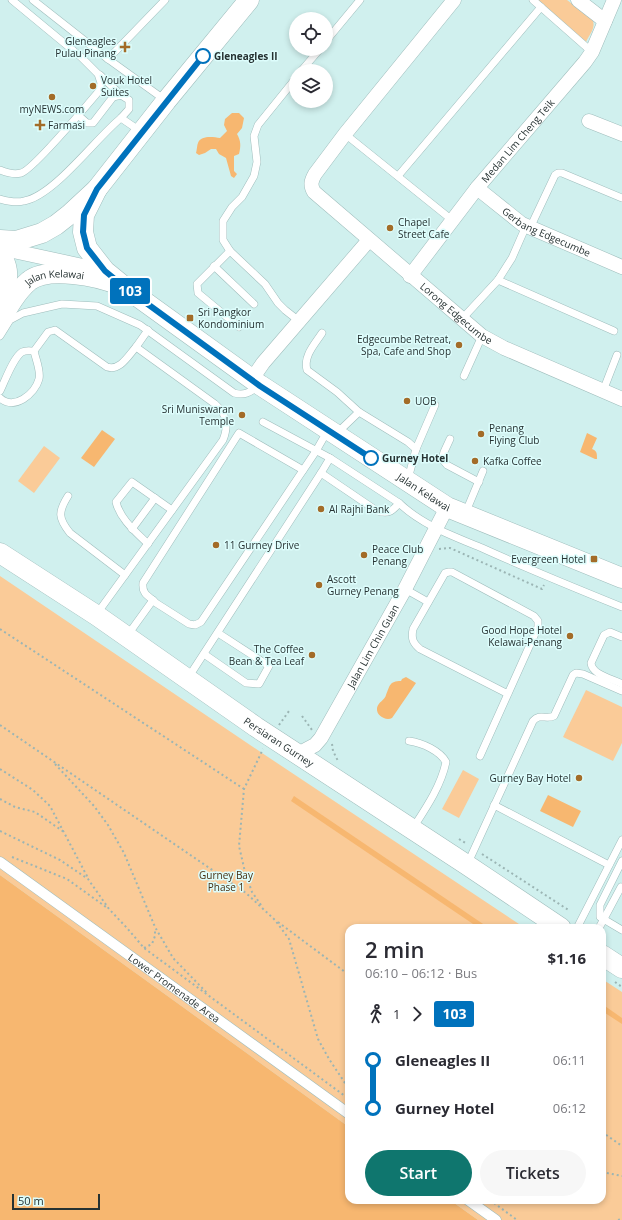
<!DOCTYPE html>
<meta charset="utf-8">
<style>
:root{--surface:#fff;--page:#f7f7f7;--text:#2b2b33;--muted:#7c7c81;--accent:#0f766e}
body{margin:0;font-family:"Open Sans",sans-serif;background:var(--page);color:var(--text);height:100vh;display:flex;flex-direction:column;font-size:15px;white-space:nowrap}
*{box-sizing:border-box;margin:0}
p{font-size:13px;color:var(--muted)}
.icon{flex:none;width:22px;height:22px;fill:none;stroke:currentColor;stroke-width:2;stroke-linecap:round;stroke-linejoin:round}
.map{position:relative;flex:1;overflow:hidden}
.drawer{position:absolute;left:345px;top:924px;width:261px;height:280px;display:flex;flex-direction:column;background:var(--surface);border-radius:12px;box-shadow:0 2px 6px #0003}
.drawer>*{flex:none}
.badge{padding:0 8px;border-radius:3px;font-size:14px;line-height:26px}
.fabs{position:absolute;left:289px;top:12px;display:grid;gap:8px}
.fabs a{display:grid;place-items:center;width:44px;height:44px;border-radius:50%;background:var(--surface);box-shadow:0 2px 6px #0003;font-size:20px}
.scale{position:absolute;left:12px;bottom:10px;width:88px;box-sizing:border-box;padding-left:4px;border:2px solid #263232;border-top:0;font-size:11px;line-height:14px;white-space:nowrap;color:#263232;-webkit-text-stroke:3px #ddfdfc;paint-order:stroke}
.map>.badge{position:absolute;translate:-50% -50%;box-shadow:0 0 0 2px #fff}
.legs{display:flex;align-items:center;gap:6px;height:44px;padding:0 20px;font-size:13px}
.legs p{margin-inline-start:auto}
.overview{display:flex;align-items:center;justify-content:space-between;height:68px;padding:0 20px}
h1{font-size:22px;font-weight:600;line-height:30px}
.cta{display:flex;gap:8px;margin-top:auto;padding:8px 20px}
.cta a{flex:1;height:46px;border-radius:24px;background:var(--accent);color:#fff;font-size:16px;font-weight:600;line-height:46px;text-align:center}
.cta a+a{background:var(--page);color:var(--text)}
ul{padding:0 20px;list-style:none}
li{display:flex;align-items:center;gap:14px;height:48px;font-size:15px}
li i{display:grid;place-items:center;width:6px;height:100%;margin:0 5px;background:currentColor}
li i::after{content:'';width:10px;height:10px;margin:-5px;border:3px solid;border-radius:50%;background:var(--surface)}
li p{margin-inline-start:auto}
li:first-child i{background:linear-gradient(#0000 50%,currentColor 0)}
li:last-child i{background:linear-gradient(currentColor 50%,#0000 0)}
.map>svg:first-child{display:block}
</style>
<div class="map">
<svg width="622" height="1220" viewBox="0 0 622 1220">
<rect width="100%" height="100%" fill="#d0f0ee"/>
<g fill="#facb98">
<path d="M537 0H567L592 19C597 27 589 35 586 42Z"/>
<polygon points="44,446 60,458 34,493 18,481"/>
<polygon points="0,576 262,753 525,928 349,928 349,1127 0,875"/>
<polygon points="586,690 622,707 622,743 613,761 563,737"/>
<polygon points="463,770 479,779 459,818 442,809"/>
<polygon points="602,979 622,992 622,1220 478,1220 450,1200 602,1200"/>
</g>
<g fill="#f7b770">
<path d="M232 113H239L244 118 242 128 237 134C241 141 241 146 239 154L234 156V171L237 174 234 178 231 176 226 158 219 154 216 149H211L205 153 199 155 196 153C197 150 197 145 198 143 201 135 213 137 220 138L227 131 224 125 225 119Z"/>
<polygon points="102,430 115,439 94,467 81,458"/>
<path d="M587 433 597 438 592 449C597 451 597 453 597 459H595L580 452Z"/>
<path d="M406 677 416 683 392 718C386 721 376 716 377 708 378 702 385 700 386 695 390 686 389 681 401 681L402 679Z"/>
<polygon points="548,795 581,811 573,827 540,811"/>
<polygon points="294,796 489,928 479,928 291,801"/>
<polygon points="0,875 349,1127 349,1200 450,1200 478,1220 0,1220"/>
<polygon points="602,1004 622,1018 622,1024 602,1011"/>
</g>
<g fill="none" stroke-linecap="round" stroke-linejoin="round">
<g stroke="#9fbdbc" stroke-width="8">
<g id="service">
<polyline points="33,0 108,59 165,100"/>
<polyline points="533,0 592,52"/>
<polyline points="326,41 360,0"/>
<polyline points="108,59 165,0"/>
<polyline points="301,71 320,49"/>
<polyline points="100,75 121,95"/>
<polyline points="296,78 258,125 254,136 257,162 254,176 242,197 232,207 223,221 223,240 230,251 265,284 278,303 285,310 299,321"/>
<polyline points="121,118 140,131"/>
<polyline points="345,134 452,220"/>
<path d="M0 170C7 173 13 175 21 173 33 170 87 105 99 91L101 83 98 74 81 57 12 0"/>
<polyline points="398,176 541,7"/>
<path d="M0 199C7 201 17 203 24 201 54 196 96 138 121 118L129 109V100L121 95 113 97 93 123H87L78 115"/>
<polyline points="530,228 555,175 558,173 562,173 622,198"/>
<polyline points="230,251 197,284 198,293 239,327"/>
<polyline points="214,266 254,304"/>
<polyline points="498,280 614,331"/>
<polyline points="461,320 498,280 512,258 526,226"/>
<path d="M322 333C315 344 303 356 307 370L337 392 359 412"/>
<path d="M0 336 10 320 23 313 62 304 97 306 140 325 234 393C245 396 250 392 259 386"/>
<polyline points="136,347 148,330"/>
<polyline points="464,376 482,336"/>
<path d="M0 391C5 381 13 358 22 352 26 350 30 351 34 351L48 332 55 330 107 367C120 371 128 356 136 347L215 404C227 414 229 425 223 440L96 615"/>
<polyline points="603,391 617,355"/>
<path d="M0 398C14 411 35 394 39 379 41 371 36 360 34 351"/>
<path d="M263 422 330 458 399 503C422 525 453 536 482 548 528 569 575 588 622 607"/>
<polyline points="336,434 359,412 408,442 416,449"/>
<polyline points="450,439 444,452 442,459 447,465 479,482"/>
<path d="M321 473 377 511C388 514 392 512 399 503"/>
<polyline points="408,479 416,449 435,405"/>
<path d="M68 496C58 512 58 518 70 533L125 575"/>
<polyline points="465,514 483,471"/>
<polyline points="132,529 155,498"/>
<path d="M148 544C136 532 120 519 116 502L132 482 172 510"/>
<polyline points="405,589 428,602"/>
<path d="M153 600C146 595 142 592 143 583L239 433 303 470"/>
<polyline points="127,636 153,600 156,603 189,624 195,625 201,622 316,451 328,430"/>
<path d="M622 637 610 632 604 635 591 663C592 675 613 679 622 684"/>
<polyline points="204,654 246,683 259,684 269,666 218,633"/>
<polyline points="188,678 321,473 330,458"/>
<path d="M409 741C423 743 440 751 446 762 441 786 426 808 413 828"/>
<path d="M480 756 538 627V621L534 616 452 572H449L445 573 413 629C411 639 413 643 420 649L508 694"/>
<polyline points="494,805 609,865"/>
<polyline points="622,861 600,905 600,917 622,930"/>
<path d="M467 865 533 721C540 713 546 720 554 716L573 675 576 673 583 674 622 691"/>
<polyline points="577,928 622,840"/>
<polyline points="599,928 621,887 622,888"/>
</g>
</g>
<g stroke="#9fbdbc" stroke-width="11">
<g id="pedestrian">
<path id="s1" d="M0 862 349 1114"/>
<polyline points="468,1200 496,1220"/>
</g>
</g>
<g stroke="#9fbdbc" stroke-width="15">
<g id="minor">
<path id="s2" d="M454 0 345 134 315 174C311 181 310 185 314 192L482 336 504 348 622 399"/>
<polyline points="578,0 605,21"/>
<polyline points="589,121 622,134"/>
<path id="s3" d="M477 188 522 224 622 267"/>
<polyline points="0,248 92,268"/>
<path id="s4" d="M410 276 477 188 585 62 592 52 614 0"/>
<polyline points="252,379 263,363 369,240"/>
<path id="s5" d="M298 754 315 745 321 738 405 589 447 507"/>
</g>
</g>
<g stroke="#9fbdbc" stroke-width="21">
<g id="secondary">
<path id="s6" d="M97 189 84 215 83 232 87 248 105 271 127 289 260 385 447 507 622 578"/>
<polyline points="0,240 16,241 42,233 56,225 70,214 97,189 166,101 249,0"/>
<path d="M0 253C12 272 7 282 0 302"/>
<path id="s7" d="M0 321C8 307 17 291 29 281 48 266 98 276 119 285"/>
<path id="s8" d="M0 553 96 615 256 727 467 865 561 928"/>
<polyline points="602,955 622,968"/>
</g>
</g>
<g stroke="#9bb5b4" stroke-width="2" stroke-dasharray="2 3" stroke-linecap="butt">
<polyline points="439,549 450,548 542,589 544,585"/>
<polyline points="0,629 244,789"/>
<polyline points="302,716 312,730"/>
<polyline points="0,725 246,893 275,920 289,939 318,1039 329,1059 349,1089"/>
<polyline points="279,725 289,711"/>
<polyline points="332,744 333,751 338,761"/>
<polyline points="55,764 94,806 108,825 124,853 155,927 173,958 207,993"/>
<polyline points="0,769 33,790 50,806 88,878"/>
<polyline points="0,799 15,807 35,812 64,832"/>
<polyline points="0,831 60,860 88,879 109,909 127,928 144,948 349,1099"/>
<polyline points="459,839 467,844"/>
<polyline points="482,854 570,911"/>
<polyline points="12,857 67,879 106,907"/>
<polyline points="261,905 252,892 245,872 239,846 244,789 263,749"/>
<polyline points="278,922 349,975"/>
<polyline points="144,948 152,944 155,936 155,929"/>
<polyline points="615,982 622,987"/>
<polyline points="602,1132 622,1146"/>
<polyline points="602,1172 622,1176"/>
<polyline points="490,1200 517,1220"/>
<polyline points="618,1220 622,1219"/>
</g>
<use href="#service" stroke="#fff" stroke-width="7"/>
<use href="#pedestrian" stroke="#fff" stroke-width="10"/>
<use href="#minor" stroke="#fff" stroke-width="14"/>
<use href="#secondary" stroke="#fff" stroke-width="20"/>
</g>
<g fill="none" stroke-linecap="round" stroke-linejoin="round">
<g stroke="#fff" stroke-width="9">
<polyline id="line-1" points="203,56 97,189 84,215 83,232 87,248 105,271 127,289 260,386 371,458"/>
</g>
<use href="#line-1" stroke="#0072bc" stroke-width="6"/>
</g>
<g fill="#a36c28" stroke="#ddfdfc" stroke-width="1.5">
<path d="M123 41h4v4h4v4h-4v4h-4v-4h-4v-4h4z"/>
<circle cx="93" cy="86" r="4"/>
<circle cx="52" cy="97" r="4"/>
<path d="M38 119h4v4h4v4h-4v4h-4v-4h-4v-4h4z"/>
<circle cx="390" cy="228" r="4"/>
<rect x="186" y="314" width="8" height="8" rx="2"/>
<circle cx="459" cy="345" r="4"/>
<circle cx="407" cy="401" r="4"/>
<circle cx="242" cy="415" r="4"/>
<circle cx="481" cy="434" r="4"/>
<circle cx="475" cy="461" r="4"/>
<circle cx="321" cy="509" r="4"/>
<circle cx="216" cy="545" r="4"/>
<circle cx="364" cy="555" r="4"/>
<rect x="590" y="555" width="8" height="8" rx="2"/>
<circle cx="319" cy="585" r="4"/>
<circle cx="570" cy="636" r="4"/>
<circle cx="312" cy="655" r="4"/>
<circle cx="579" cy="778" r="4"/>
</g>
<g fill="#fff" stroke="#0072bc" stroke-width="2">
<circle cx="203" cy="56" r="7"/>
<circle cx="371" cy="458" r="7"/>
</g>
<g text-anchor="middle" stroke-width="3" stroke-linejoin="round" paint-order="stroke">
<g font-size="10" fill="#263232" stroke="#ddfdfc" text-anchor="start">
<text x="116" y="45" text-anchor="end">Gleneagles<tspan x="116" dy="12">Pulau Pinang</tspan></text>
<text x="101" y="84">Vouk Hotel<tspan x="101" dy="12">Suites</tspan></text>
<text x="52" y="113" text-anchor="middle">myNEWS.com</text>
<text x="48" y="129">Farmasi</text>
<text x="398" y="226">Chapel<tspan x="398" dy="12">Street Cafe</tspan></text>
<text x="198" y="316">Sri Pangkor<tspan x="198" dy="12">Kondominium</tspan></text>
<text x="451" y="343" text-anchor="end">Edgecumbe Retreat,<tspan x="451" dy="12">Spa, Cafe and Shop</tspan></text>
<text x="415" y="405">UOB</text>
<text x="234" y="413" text-anchor="end">Sri Muniswaran<tspan x="234" dy="12">Temple</tspan></text>
<text x="489" y="432">Penang<tspan x="489" dy="12">Flying Club</tspan></text>
<text x="483" y="465">Kafka Coffee</text>
<text x="329" y="513">Al Rajhi Bank</text>
<text x="224" y="549">11 Gurney Drive</text>
<text x="372" y="553">Peace Club<tspan x="372" dy="12">Penang</tspan></text>
<text x="586" y="563" text-anchor="end">Evergreen Hotel</text>
<text x="327" y="583">Ascott<tspan x="327" dy="12">Gurney Penang</tspan></text>
<text x="562" y="634" text-anchor="end">Good Hope Hotel<tspan x="562" dy="12">Kelawai-Penang</tspan></text>
<text x="304" y="653" text-anchor="end">The Coffee<tspan x="304" dy="12">Bean &amp; Tea Leaf</tspan></text>
<text x="571" y="782" text-anchor="end">Gurney Bay Hotel</text>
</g>
<g font-size="10" font-weight="bold" fill="#263232" stroke="#ddfdfc" text-anchor="start">
<text x="214" y="60">Gleneagles II</text>
<text x="382" y="462">Gurney Hotel</text>
</g>
<g font-size="10" fill="#263232" stroke="#ddfdfc">
<text dy="4" stroke="none"><textPath href="#s4" startOffset="173">Medan Lim Cheng Teik</textPath></text>
<text dy="4" stroke="none"><textPath href="#s3" startOffset="83">Gerbang Edgecumbe</textPath></text>
<text dy="4" stroke="none"><textPath href="#s7" startOffset="76">Jalan Kelawai</textPath></text>
<text dy="4" stroke="none"><textPath href="#s2" startOffset="429">Lorong Edgecumbe</textPath></text>
<text dy="4" stroke="none"><textPath href="#s6" startOffset="480">Jalan Kelawai</textPath></text>
<text dy="4" stroke="none"><textPath href="#s5" startOffset="134">Jalan Lim Chin Guan</textPath></text>
<text dy="4" stroke="none"><textPath href="#s8" startOffset="337">Persiaran Gurney</textPath></text>
<text dy="4" stroke="none"><textPath href="#s1" startOffset="215">Lower Promenade Area</textPath></text>
</g>
<g font-size="10" fill="#482f10" stroke="#ddfdfc">
<text x="226" y="879">Gurney Bay<tspan x="226" dy="12">Phase 1</tspan></text>
</g>
</g>
</svg>
<div class="fabs">
<a><svg class="icon" aria-label="locate" viewBox="0 0 24 24"><circle cx="12" cy="12" r="6"/><path d="M12 2v4M12 18v4M2 12h4M18 12h4"/></svg></a>
<a><svg class="icon" aria-label="layers" viewBox="0 0 24 24"><path d="M12 4l9 5-9 5-9-5zM3 14l9 5 9-5"/></svg></a>
</div>
<div class="scale">50 m</div>
<b class="badge" style="left:130px;top:291px;background:#0072bc;color:#fff">103</b>
<section class="drawer">
<div class="overview"><div><h1>2 min</h1><p>06:10 – 06:12 · Bus</p></div><b>$1.16</b></div>
<div class="legs"><svg class="icon" aria-label="walk" viewBox="0 0 24 24"><circle cx="13" cy="4" r="2"/><path d="M13 8l-2 6 4 7M11 14l-3 7M7 12l3-4h3l4 4"/></svg>1<svg class="icon" aria-label="forward" viewBox="0 0 24 24"><path d="M9 5l7 7-7 7"/></svg><b class="badge" style="background:#0072bc;color:#fff">103</b></div>
<ul>
<li><i style="color:#0072bc"></i><b>Gleneagles II</b><p>06:11</p></li>
<li><i style="color:#0072bc"></i><b>Gurney Hotel</b><p>06:12</p></li>
</ul>
<div class="cta"><a>Start</a><a>Tickets</a></div>
</section>
</div>
